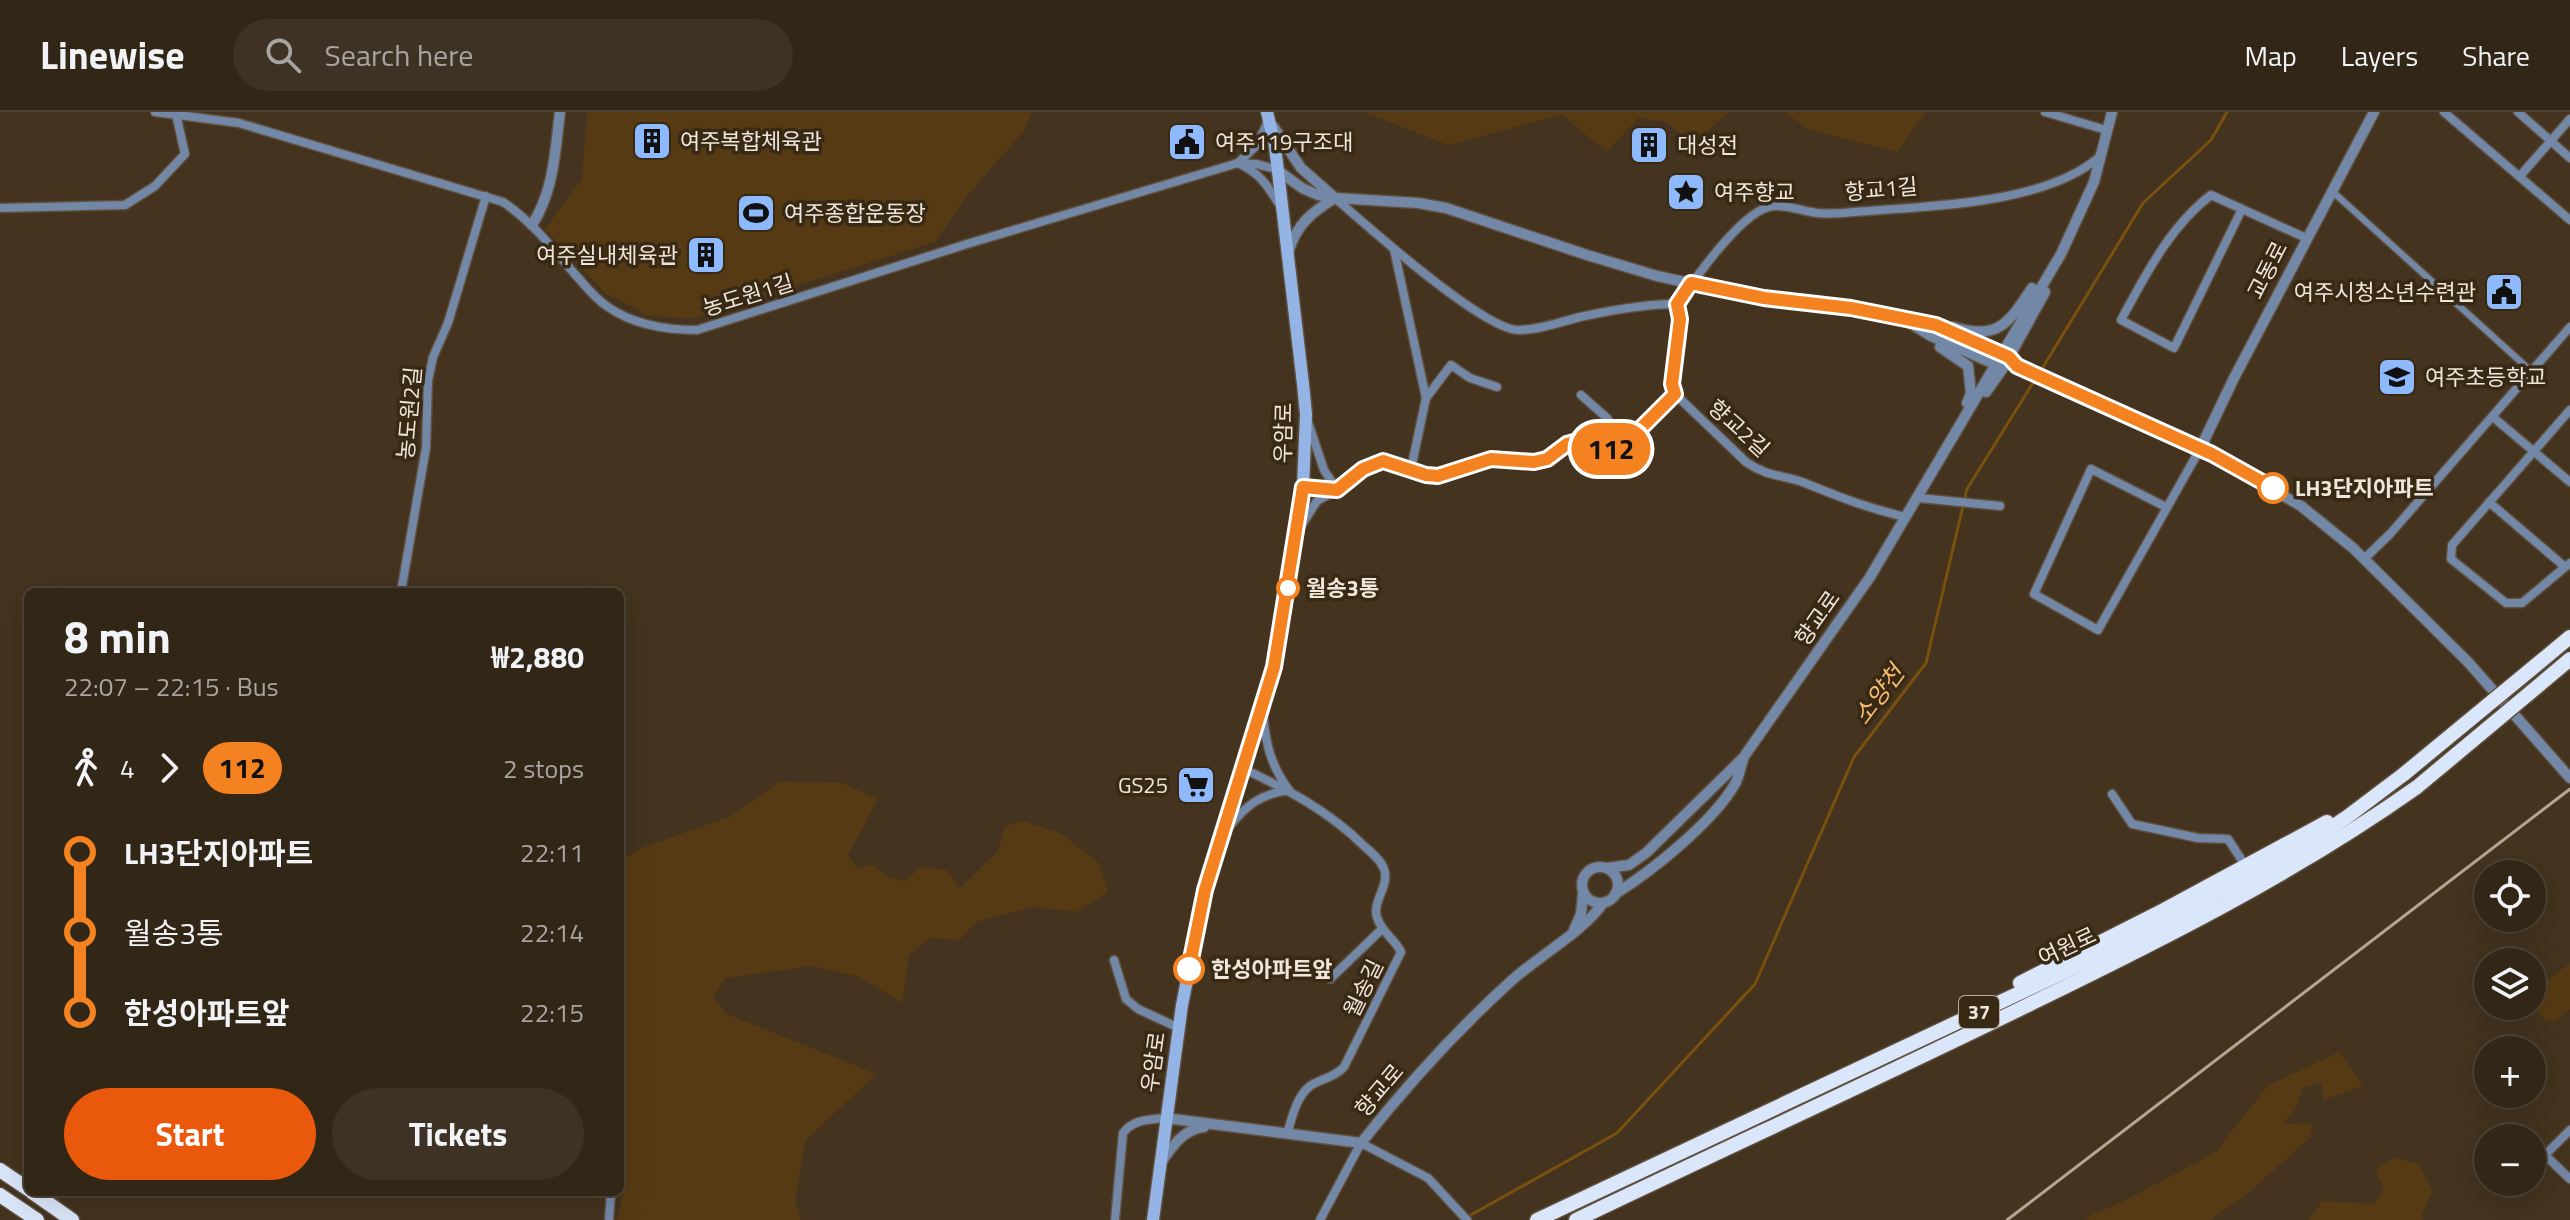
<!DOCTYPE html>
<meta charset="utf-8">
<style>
:root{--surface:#322617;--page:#3d3224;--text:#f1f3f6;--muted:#a8a5a1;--line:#4d4336;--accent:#ea580c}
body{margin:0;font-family:"Titillium Web","Noto Sans KR",sans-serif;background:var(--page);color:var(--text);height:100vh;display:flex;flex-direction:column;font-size:30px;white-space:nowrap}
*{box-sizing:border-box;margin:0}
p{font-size:26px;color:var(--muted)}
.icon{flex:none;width:44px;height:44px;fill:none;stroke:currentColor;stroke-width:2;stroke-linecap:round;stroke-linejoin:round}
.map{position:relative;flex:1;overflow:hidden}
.drawer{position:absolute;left:24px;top:476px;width:600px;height:608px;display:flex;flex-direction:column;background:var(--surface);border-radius:12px;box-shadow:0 8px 32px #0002,0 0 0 2px var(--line)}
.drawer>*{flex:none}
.badge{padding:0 16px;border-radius:26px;font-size:28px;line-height:52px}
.fabs{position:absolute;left:2474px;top:748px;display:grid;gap:16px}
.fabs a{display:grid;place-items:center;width:72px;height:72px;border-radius:50%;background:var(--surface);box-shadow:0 8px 32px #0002,0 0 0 2px var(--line);font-size:40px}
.map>.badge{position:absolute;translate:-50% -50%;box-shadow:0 0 0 4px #fff}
.legs{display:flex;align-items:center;gap:12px;height:88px;padding:0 40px;font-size:26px}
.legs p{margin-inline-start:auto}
.summary{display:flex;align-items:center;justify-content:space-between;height:136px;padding:0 40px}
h1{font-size:44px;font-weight:700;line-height:60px}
.cta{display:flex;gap:16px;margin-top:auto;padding:16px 40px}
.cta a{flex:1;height:92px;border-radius:48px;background:var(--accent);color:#fff;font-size:32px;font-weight:700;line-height:92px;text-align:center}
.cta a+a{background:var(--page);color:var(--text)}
ul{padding:0 40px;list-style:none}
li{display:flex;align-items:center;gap:28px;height:80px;font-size:30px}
li i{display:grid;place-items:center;width:12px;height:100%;margin:0 10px;background:currentColor}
li i::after{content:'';width:20px;height:20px;margin:-10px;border:6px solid;border-radius:50%;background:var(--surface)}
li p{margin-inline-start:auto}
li:first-child i{background:linear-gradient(#0000 50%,currentColor 0)}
li:last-child i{background:linear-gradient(currentColor 50%,#0000 0)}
header{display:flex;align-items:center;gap:48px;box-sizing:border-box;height:112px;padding:0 40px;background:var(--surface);border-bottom:2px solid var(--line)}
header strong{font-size:38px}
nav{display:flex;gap:44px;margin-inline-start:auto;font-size:28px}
.search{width:560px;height:72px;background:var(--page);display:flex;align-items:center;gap:20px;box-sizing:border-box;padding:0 28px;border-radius:44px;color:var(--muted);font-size:30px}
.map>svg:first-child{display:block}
</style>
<header>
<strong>Linewise</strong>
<div class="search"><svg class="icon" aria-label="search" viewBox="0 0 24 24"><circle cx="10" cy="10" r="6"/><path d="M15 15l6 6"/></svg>Search here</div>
<nav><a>Map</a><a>Layers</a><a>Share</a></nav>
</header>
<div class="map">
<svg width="2570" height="1108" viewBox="0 0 2570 1108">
<rect width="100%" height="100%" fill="#43331f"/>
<g fill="#563a13">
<polygon points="587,0 1032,0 1024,19 967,84 935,130 691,207 649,204 605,181 545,117 582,67"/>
<polygon points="1364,0 1730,0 1691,32 1666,10 1638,6 1607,40 1562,3 1448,33"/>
<polygon points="1784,0 1926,0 1897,40 1810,18"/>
<polygon points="779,670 842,671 878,687 848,743 857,756 872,752 888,765 905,769 921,755 947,758 960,776 998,739 1005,714 1024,709 1062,722 1099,751 1108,780 1076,800 1033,795 976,810 960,828 930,826 909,843 902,891 860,865 813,854 725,866 713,886 727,902 876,962 805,1029 795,1089 801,1108 617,1108 622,1089 620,749 639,737 731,704"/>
<path d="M2570 851V897L2556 908 2546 909C2538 899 2528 891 2535 878Z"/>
<polygon points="2339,940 2363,974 2323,988 2322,970 2303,976 2295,998 2283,1012 2312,1011 2311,1025 2244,1085 2210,1108 2086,1108 2095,1101 2124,1089 2216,1040 2267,974"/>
<polygon points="2396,1046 2418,1052 2433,1078 2421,1105 2424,1108 2309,1108 2322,1089 2373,1092 2384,1077 2375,1057"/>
</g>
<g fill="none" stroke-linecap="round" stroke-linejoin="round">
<g stroke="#7a500e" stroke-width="3">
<polyline points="2040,260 2143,91 2211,28 2227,0"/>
<polyline points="1469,1104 1617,1021 1755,872 1854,645 1926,551 1967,377 2036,266"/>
</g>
<g stroke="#5f4f3d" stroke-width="9">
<polyline id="pedestrian" points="2332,79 2531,259"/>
</g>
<g stroke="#5f4f3d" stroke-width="11">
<g id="minor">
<path d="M155 0 239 11 503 90C531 109 551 134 573 160 584 172 594 186 608 195 634 213 667 218 697 218L967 132 1238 51 1256 52 1276 57"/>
<polyline points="2045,0 2106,18"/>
<polyline points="2444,0 2570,108"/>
<polyline points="2518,0 2570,46"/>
<path d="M1269 7 1257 33 1238 51C1260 61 1268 74 1280 94"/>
<polyline points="2520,64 2570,7"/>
<path d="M1335 86C1366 113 1484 219 1519 218 1539 218 1560 210 1580 205 1612 198 1644 192 1677 192 1695 167 1743 97 1773 94 1788 93 1802 99 1817 101 1826 102 1834 101 1843 101 1917 94 2040 95 2098 46"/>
<polyline points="0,96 125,93 155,74 185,42 176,2"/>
<path d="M2242 97 2174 236 2121 208C2145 164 2170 114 2211 83L2306 126"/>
<polyline points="1394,137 1426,286 1411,357"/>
<polyline points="1675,282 1672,272 1680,207 1677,192"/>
<polyline points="1581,283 1607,306 1623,334"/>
<polyline points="1426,286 1451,253 1470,266 1497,275"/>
<polyline points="2570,298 2452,433 2451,447 2506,491 2522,491 2570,451"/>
<polyline points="2493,305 2570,370"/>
<path d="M1303 375 1337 378C1348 369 1362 354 1376 350 1397 345 1416 364 1436 364 1454 363 1471 351 1488 348 1507 344 1525 353 1543 348 1554 345 1563 330 1575 330 1592 330 1604 339 1623 334L1675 282 1746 350C1769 366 1782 362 1805 371 1839 385 1870 397 1906 405"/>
<polyline points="1919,386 2000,394"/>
<polyline points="2489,390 2565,455"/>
<polyline points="2166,395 2091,357 2034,482 2098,518 2200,337"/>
<polyline points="1299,417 1317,389 1337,378 1324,358 1308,310"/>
<polyline points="2364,447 2390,422 2570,215"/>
<polyline points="401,480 426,336 428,269 433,245 448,211 486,84"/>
<path d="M1244 657C1288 678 1329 699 1364 734 1371 740 1381 748 1384 757 1390 774 1372 789 1377 805 1381 820 1395 827 1401 840L1344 955C1334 966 1322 966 1310 974 1296 985 1292 1006 1287 1022"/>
<polyline points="2112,682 2132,712 2198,726 2228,727 2245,753"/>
<path d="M1229 715C1246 693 1261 682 1289 678 1271 654 1266 633 1263 603"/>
<polyline points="1114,848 1126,887 1138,897 1179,916"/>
<polyline points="1330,867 1382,817"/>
<polyline points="2570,1018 2545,1043 2570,1067"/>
<polyline points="609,1108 611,1080"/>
<path d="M1115 1108 1123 1021C1134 1007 1148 1008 1165 1006"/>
<polyline points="1320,1108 1361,1031 1428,1066 1467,1108"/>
</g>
</g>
<g stroke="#5f4f3d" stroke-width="13">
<g id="tertiary">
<path d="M1273 14 1301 56 1335 86C1312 100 1297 112 1289 138"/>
<polyline points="1276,57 1302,76 1318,83 1335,86 1418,91 1446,96 1587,143 1657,164 1726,179 1851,196 1936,213 2009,245 2017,254 2212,342 2301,394 2353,436 2468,550 2570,666"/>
<path d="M532 113C554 79 555 39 560 0"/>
<polyline points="1910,211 1931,224 1999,254"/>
<path d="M1953 215C1998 229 2009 211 2032 176"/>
<polyline points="1940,235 1968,254 1971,281 1967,291"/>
<polyline points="1986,280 2003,256 2045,180"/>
<polyline points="2200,337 2234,266 2374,0"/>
<circle cx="1600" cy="773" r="18"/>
<polyline points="1607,756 1629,753 1646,741 1743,646 1870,465 2061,142 2094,70 2112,0"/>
<path d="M1615 782C1652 759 1713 710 1735 672 1739 665 1740 656 1743 648"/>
<polyline points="1574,818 1581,802 1583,782"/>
<path d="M1165 1006 1361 1031C1407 973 1456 919 1510 870 1537 845 1584 819 1603 791"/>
<path d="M1160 1052C1171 1036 1183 1017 1204 1015"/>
</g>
</g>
<g stroke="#5f4f3d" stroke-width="15">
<polyline id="secondary" points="1153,1108 1182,893 1205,778 1263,597 1284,501 1303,375 1306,302 1303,272 1275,34 1267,0"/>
</g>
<g stroke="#5f4f3d" stroke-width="17">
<g id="trunk">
<polyline points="2535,554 2570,525"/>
<polyline points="2544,569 2570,547"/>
<polyline points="2020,871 2164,798 2327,710"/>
<polyline points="0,1058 28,1077"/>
<polyline points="32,1080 72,1108"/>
<polyline points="0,1083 37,1108"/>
<polyline points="1537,1108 2132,828 2296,739 2347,705 2404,662"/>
<path d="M1576 1108C1726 1036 1877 967 2026 894 2162 828 2294 762 2417 675"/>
</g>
</g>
<use href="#pedestrian" stroke="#7387a6" stroke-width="6"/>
<use href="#minor" stroke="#7387a6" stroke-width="8"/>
<use href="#tertiary" stroke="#7387a6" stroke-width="10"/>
<use href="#secondary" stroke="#95b4e6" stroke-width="12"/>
<use href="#trunk" stroke="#dae6fa" stroke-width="14"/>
<polyline stroke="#b2a697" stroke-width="3" points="2007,1108 2570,677"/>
<g stroke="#5f4f3d" stroke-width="17" stroke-linecap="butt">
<g id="trunk-bridge">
<polyline points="2404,662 2535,554"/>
<polyline points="2417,675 2544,569"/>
</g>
</g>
<use href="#trunk-bridge" stroke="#dae6fa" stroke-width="14"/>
</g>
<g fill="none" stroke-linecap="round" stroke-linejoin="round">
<g stroke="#fff" stroke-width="18">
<polyline id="line-1" points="1189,857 1205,778 1274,555 1303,375 1337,378 1363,357 1383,349 1426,363 1438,364 1491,347 1534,350 1547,347 1567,332 1574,330 1604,337 1623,334 1675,282 1672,272 1680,207 1677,192 1691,171 1764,186 1851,196 1936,213 2009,245 2017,254 2212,342 2273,376"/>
</g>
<use href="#line-1" stroke="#f58220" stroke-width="12"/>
</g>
<defs>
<g id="building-square" transform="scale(2)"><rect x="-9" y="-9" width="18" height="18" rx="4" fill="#8eb9fc" stroke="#382915"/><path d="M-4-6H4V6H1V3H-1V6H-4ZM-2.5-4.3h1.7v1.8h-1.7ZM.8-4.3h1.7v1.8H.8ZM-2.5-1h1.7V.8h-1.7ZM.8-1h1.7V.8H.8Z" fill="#111"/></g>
<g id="civic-square" transform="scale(2)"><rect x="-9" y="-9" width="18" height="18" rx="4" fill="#8eb9fc" stroke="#382915"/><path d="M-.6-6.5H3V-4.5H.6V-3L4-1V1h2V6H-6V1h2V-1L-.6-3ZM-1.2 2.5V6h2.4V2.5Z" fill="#111"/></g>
<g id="sight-square" transform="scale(2)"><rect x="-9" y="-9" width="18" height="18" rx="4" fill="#8eb9fc" stroke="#382915"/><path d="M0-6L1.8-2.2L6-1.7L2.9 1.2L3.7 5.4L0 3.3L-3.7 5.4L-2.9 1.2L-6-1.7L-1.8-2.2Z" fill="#111"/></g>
<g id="stadium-square" transform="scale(2)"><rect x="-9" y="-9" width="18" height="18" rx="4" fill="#8eb9fc" stroke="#382915"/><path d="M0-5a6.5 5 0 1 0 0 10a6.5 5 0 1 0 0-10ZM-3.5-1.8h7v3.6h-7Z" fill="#111"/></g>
<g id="school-square" transform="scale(2)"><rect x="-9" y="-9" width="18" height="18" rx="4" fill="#8eb9fc" stroke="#382915"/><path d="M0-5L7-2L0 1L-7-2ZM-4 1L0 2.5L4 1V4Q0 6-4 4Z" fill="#111"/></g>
<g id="supermarket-square" transform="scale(2)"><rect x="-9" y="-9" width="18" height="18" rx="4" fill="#8eb9fc" stroke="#382915"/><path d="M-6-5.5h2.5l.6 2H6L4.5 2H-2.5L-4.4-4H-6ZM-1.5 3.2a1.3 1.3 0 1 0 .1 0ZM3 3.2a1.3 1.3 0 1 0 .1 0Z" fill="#111"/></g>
</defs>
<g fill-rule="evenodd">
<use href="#building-square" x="652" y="29"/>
<use href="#civic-square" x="1187" y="30"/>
<use href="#building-square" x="1649" y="33"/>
<use href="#sight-square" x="1686" y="80"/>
<use href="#stadium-square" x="756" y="101"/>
<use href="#building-square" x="706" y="143"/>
<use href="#civic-square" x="2504" y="180"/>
<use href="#school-square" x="2397" y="265"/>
<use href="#supermarket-square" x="1196" y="673"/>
</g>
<g fill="#fff" stroke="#f58220" stroke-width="4">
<circle cx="2273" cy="376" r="14"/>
<circle cx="1288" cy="476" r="10"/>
<circle cx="1189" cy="857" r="14"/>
</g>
<g text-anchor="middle" stroke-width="7" stroke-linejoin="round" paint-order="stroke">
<rect fill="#382915" stroke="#b8ad9e" stroke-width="2" x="1959" y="884" width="40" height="32" rx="6"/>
<g font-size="20" font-weight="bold" fill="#efe5d9">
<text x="1979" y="907">37</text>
</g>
<g font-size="22" fill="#efe5d9" stroke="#382915" text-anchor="start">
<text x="680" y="37">여주복합체육관</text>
<text x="1215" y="38">여주119구조대</text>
<text x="1677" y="41">대성전</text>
<text x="1714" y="88">여주향교</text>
<text x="784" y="109">여주종합운동장</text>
<text x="678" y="151" text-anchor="end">여주실내체육관</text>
<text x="2476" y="188" text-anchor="end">여주시청소년수련관</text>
<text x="2425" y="273">여주초등학교</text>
<text x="1168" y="681" text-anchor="end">GS25</text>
</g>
<g font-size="22" fill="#efe5d9" stroke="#382915">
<text transform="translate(1881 77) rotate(-5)" y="8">향교1길</text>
<text transform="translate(2267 158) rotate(-63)" y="8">교동로</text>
<text transform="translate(748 183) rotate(-17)" y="8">농도원1길</text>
<text transform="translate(409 301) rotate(-85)" y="8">농도원2길</text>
<text transform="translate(1739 316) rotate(42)" y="8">향교2길</text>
<text transform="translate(1283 321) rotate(-89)" y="8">우암로</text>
<text transform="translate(1817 506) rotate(-55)" y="8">향교로</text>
<text transform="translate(2067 834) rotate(-25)" y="8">여원로</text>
<text transform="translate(1363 876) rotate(-64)" y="8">월송길</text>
<text transform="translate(1153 950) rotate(-82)" y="8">우암로</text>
<text transform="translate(1379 978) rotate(-50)" y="8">향교로</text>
</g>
<g font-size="22" font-weight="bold" fill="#efe5d9" stroke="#382915" text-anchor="start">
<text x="2295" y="384">LH3단지아파트</text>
<text x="1306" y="484">월송3통</text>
<text x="1211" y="865">한성아파트앞</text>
</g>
<g font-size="24" font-style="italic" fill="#fabe70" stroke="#382915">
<text transform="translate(1879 583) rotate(-53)" y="8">소양천</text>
</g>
</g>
</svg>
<div class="fabs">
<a><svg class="icon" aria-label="locate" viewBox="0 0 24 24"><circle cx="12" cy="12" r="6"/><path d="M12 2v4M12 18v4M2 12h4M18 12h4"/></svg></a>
<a><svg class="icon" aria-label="layers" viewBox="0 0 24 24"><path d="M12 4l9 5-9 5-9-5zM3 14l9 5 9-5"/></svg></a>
<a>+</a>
<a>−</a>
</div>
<b class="badge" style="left:1611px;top:337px;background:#f58220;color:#111">112</b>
<section class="drawer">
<div class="summary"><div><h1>8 min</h1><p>22:07 – 22:15 · Bus</p></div><b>₩2,880</b></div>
<div class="legs"><svg class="icon" aria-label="walk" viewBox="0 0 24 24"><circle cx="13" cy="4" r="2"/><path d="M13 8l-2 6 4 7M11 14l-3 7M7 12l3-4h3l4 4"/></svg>4<svg class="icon" aria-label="forward" viewBox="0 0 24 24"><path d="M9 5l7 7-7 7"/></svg><b class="badge" style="background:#f58220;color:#111">112</b><p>2 stops</p></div>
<ul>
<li><i style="color:#f58220"></i><b>LH3단지아파트</b><p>22:11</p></li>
<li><i style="color:#f58220"></i><span>월송3통</span><p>22:14</p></li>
<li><i style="color:#f58220"></i><b>한성아파트앞</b><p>22:15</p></li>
</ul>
<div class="cta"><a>Start</a><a>Tickets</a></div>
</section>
</div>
